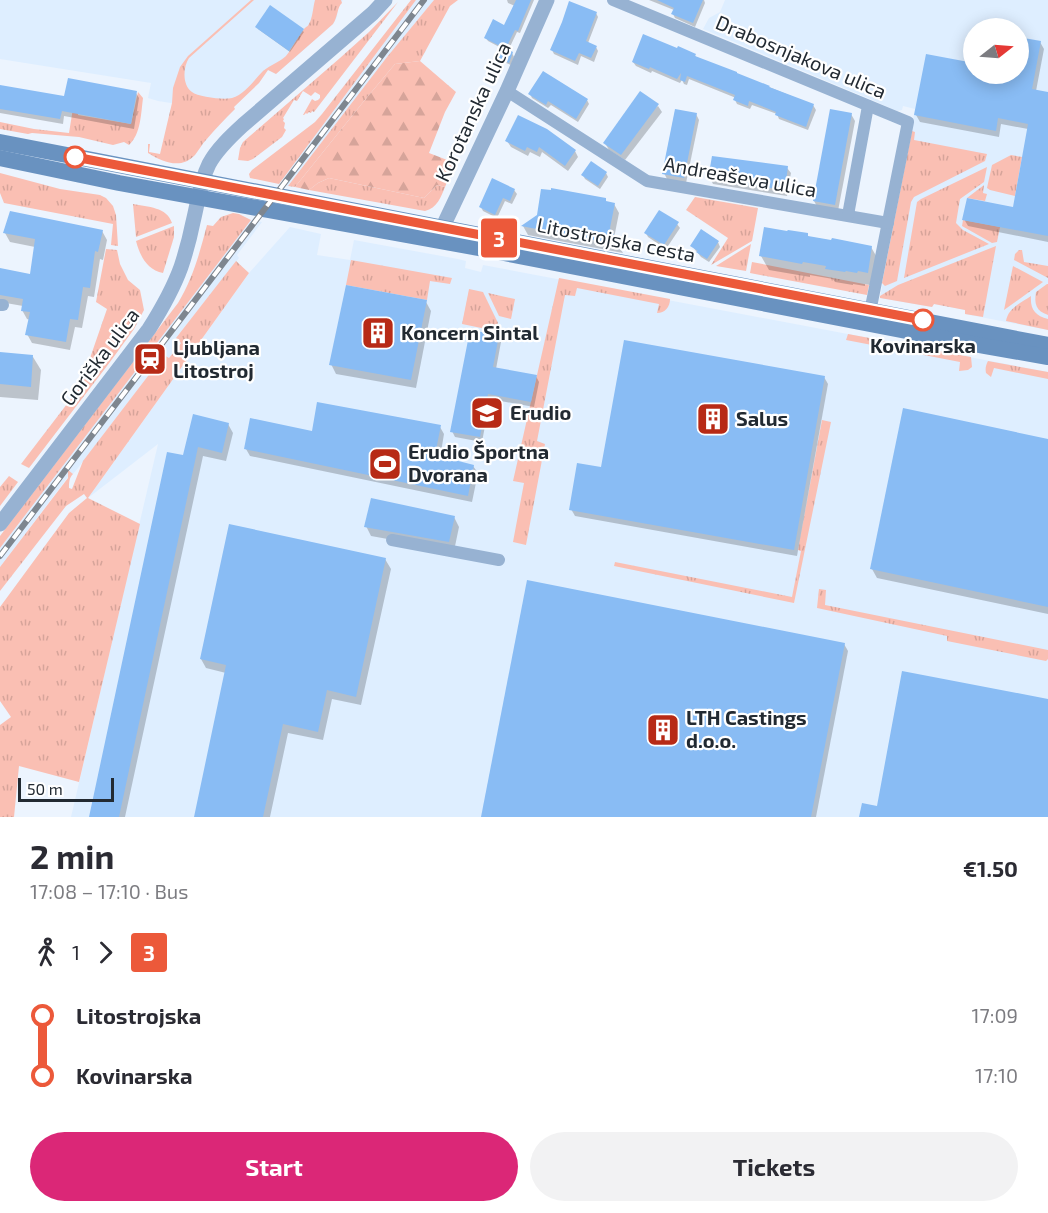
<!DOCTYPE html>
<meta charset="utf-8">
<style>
:root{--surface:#fff;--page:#f2f2f3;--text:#2b2b33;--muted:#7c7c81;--accent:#db2777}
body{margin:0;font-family:"Exo 2",sans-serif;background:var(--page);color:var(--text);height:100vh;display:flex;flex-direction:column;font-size:22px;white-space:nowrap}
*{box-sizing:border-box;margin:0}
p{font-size:20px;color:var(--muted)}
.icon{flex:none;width:33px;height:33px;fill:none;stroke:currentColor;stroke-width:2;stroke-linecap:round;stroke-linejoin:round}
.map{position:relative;height:817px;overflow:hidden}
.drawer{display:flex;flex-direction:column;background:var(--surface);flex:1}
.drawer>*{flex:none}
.badge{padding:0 12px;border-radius:4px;font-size:21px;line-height:39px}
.needle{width:39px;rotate:73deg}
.tools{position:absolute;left:963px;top:18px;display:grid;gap:12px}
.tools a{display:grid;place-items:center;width:66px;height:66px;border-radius:50%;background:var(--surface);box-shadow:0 3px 15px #0003;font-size:30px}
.scale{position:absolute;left:18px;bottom:15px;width:96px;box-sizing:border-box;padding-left:6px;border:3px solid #222a32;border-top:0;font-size:16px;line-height:21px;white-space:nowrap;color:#222a32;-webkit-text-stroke:4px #fff;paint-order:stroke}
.map>.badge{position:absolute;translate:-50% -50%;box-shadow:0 0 0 3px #fff}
.legs{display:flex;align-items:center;gap:9px;height:66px;padding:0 30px;font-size:20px}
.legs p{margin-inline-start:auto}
.overview{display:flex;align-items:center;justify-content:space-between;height:102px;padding:0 30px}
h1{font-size:33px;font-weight:700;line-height:45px}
.primary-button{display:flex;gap:12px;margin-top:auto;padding:12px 30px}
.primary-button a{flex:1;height:69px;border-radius:36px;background:var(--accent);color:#fff;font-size:24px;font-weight:700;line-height:69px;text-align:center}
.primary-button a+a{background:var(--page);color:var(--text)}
ul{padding:0 30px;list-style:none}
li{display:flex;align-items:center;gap:21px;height:60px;font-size:22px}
li i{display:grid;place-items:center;width:9px;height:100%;margin:0 8px;background:currentColor}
li i::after{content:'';width:15px;height:15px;margin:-8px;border:4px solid;border-radius:50%;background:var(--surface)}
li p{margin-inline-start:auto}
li:first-child i{background:linear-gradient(#0000 50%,currentColor 0)}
li:last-child i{background:linear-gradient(currentColor 50%,#0000 0)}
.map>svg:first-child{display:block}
</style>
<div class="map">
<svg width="1048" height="817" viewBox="0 0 1048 817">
<defs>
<pattern id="grass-tufts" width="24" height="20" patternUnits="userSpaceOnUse" patternTransform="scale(1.5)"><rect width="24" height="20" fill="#fabfb3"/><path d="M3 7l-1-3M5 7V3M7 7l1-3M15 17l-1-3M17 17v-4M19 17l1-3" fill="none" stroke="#d6a49a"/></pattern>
<pattern id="forest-firs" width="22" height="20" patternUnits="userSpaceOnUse" patternTransform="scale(1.5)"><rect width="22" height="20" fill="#fabfb3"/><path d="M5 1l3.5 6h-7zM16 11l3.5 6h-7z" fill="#d6a49a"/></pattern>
</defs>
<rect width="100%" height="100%" fill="#ecf4fe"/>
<g fill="#deeeff" fill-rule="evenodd">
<polygon points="0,0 343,0 338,6 337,17 333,24 276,74 268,70 259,83 233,107 177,104 158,101 148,98 151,83 0,59"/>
<polygon points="416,0 434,0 387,57 288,186 279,184"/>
<path d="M725 0H1048V330L965 314V310L934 304 932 307 880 298 915 109 903 106 902 110 897 111 870 99 703 29 709 18 720 12ZM974 28H1018V74H974Z"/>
<polygon points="251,220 262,222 237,255 239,258 176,338 181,342 169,358 164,355 78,468 73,474 68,471 68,477 0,567 0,548"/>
<polygon points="290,227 321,234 317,255 350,260 354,240 458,259 466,261 465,268 481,272 483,265 1048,372 1048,817 71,817 158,444 88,498 249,273"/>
</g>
<g fill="url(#grass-tufts)">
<path d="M251 0H254L189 58C183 67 182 85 192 92 198 97 224 100 232 98 245 94 254 80 263 71 270 65 280 62 286 56 293 48 297 37 304 29 308 25 307 28 310 22 313 15 313 7 315 0H341L342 3C337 7 338 17 333 24L276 74 268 70 259 83 234 107 235 109C225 119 215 129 206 140 202 144 199 150 195 155 181 170 163 162 148 153V144H150L149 152 160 154 172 103 173 88 180 67 188 56Z"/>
<polygon points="411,0 416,0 279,184 250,178 249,174 252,170 315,122 322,114"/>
<polygon points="434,0 458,0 450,6 420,61 395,64 364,101 295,187 288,186 387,57"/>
<polygon points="398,2 314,112 312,111 311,113 309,112 307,114 306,113 304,115 303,115 312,99 315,101 318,100 320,98 320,95 315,92 311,96 303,91 297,101 294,100 283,118 284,119 283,121 285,123 284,128 286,130 282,137 253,159 248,161 238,160 240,148 243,142 340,58 369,32"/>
<path d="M138 92 143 98C141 113 141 134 129 145L124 142 113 145 79 137 32 133 28 134 0 129V122L34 129 69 133 74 102 80 103 78 115 131 124Z"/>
<polygon points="912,131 915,132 914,140 987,154 985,161 914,197 911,202 897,281 885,286 882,283"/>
<polygon points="1011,155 1022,157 1015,196 990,190 987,188 992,165"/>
<polygon points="987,167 984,182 960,199 956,223 963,230 989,244 904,278 917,202 921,199"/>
<polygon points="0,173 60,189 100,195 106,198 113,206 116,215 118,246 111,245 113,224 4,203 0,193"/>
<path d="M329 178 424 198 437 185 445 187C441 197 437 208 425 211L309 190 318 183Z"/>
<polygon points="984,185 983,193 987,194 985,201 967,198"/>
<polygon points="695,197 758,208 752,241 711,265 728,238 686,210"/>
<path d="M133 204C148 207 167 207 172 223L136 237Z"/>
<path d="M233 213 239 214 251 220 0 548V536L178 303C193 278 200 252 207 225L213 226 221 217Z"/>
<polygon points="963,220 1000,227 997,242 992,243 962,226"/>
<path d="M174 226V237L163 273C147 270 140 256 136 241Z"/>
<polygon points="751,244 746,271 716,266"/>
<polygon points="996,246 983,317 965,314 965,310 934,304 932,307 880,298 880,296 898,285"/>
<polygon points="106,249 117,250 120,264 128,280 140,290 144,310 134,329 110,362 29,468 21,464 80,387 107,309 96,302"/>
<polygon points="1019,250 1022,250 1024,262 1048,266 1048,278 1014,260 1015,254"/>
<polygon points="351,260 452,278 450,284 430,281 427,300 346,285"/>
<path d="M236 261 249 273 88 498 140 524 79 782 19 766 14 817H0V725L11 717 0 701V607L69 513 87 498 84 494 66 506 0 591V567L68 478V470L73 474C69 478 69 483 69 488L72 489 83 461 164 355 169 358 181 343 176 338Z"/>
<polygon points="752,262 869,285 867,295 750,273"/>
<polygon points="1013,266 1043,282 1004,310"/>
<path d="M559 278 670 299C670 307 665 313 657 313L659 304 577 288 575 296 565 295 537 441 545 444 526 545 513 542 524 483 513 481Z"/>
<path d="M1047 284H1048V315C1036 311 1034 304 1036 292Z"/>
<polygon points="469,289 483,292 498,323 496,331 462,324"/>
<polygon points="488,293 515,299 511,319 499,316"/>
<path d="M1031 296C1030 309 1035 316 1048 319V330L1006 321C1008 308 1021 303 1031 296Z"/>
<polygon points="848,334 971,357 972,367 968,370 959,371 960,362 846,340"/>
<path d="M988 361 1048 372V379L994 368 991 377 986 373C985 368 986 365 988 361Z"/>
<polygon points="822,420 831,422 794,603 614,566 615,562 792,597 801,551 798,550"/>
<polygon points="9,476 18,482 0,506 0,487"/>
<polygon points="819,589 826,590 825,605 1048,650 1048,659 1046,661 947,641 947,636 817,608"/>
</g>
<polygon fill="url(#forest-firs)" points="420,61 456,92 445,112 429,153 455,163 445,187 437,185 424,198 329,178 318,183 309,190 295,187 364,101 395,64"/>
<g fill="#0003">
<polygon points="507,0 534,0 520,33 517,32 508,51 512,53 514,57 511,65 501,61 499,57 503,49 488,41 486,38 505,27 515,6 508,3"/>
<polygon points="649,0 704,0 705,3 695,27 675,18 673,14 674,10"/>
<polygon points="271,8 304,32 290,52 258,29"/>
<polygon points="596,13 598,17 588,43 596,47 598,51 594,62 581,56 578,65 554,54 552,50"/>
<polygon points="1040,42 1044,49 1036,91 1048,93 1048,242 968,226 964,219 1015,208 1028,129 1001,124 999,137 920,122 916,115 974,74 1018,74"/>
<polygon points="695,55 696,57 813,105 816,110 808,130 779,119 777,114 752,105 750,109 737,104 735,100 736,98 689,79 687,85 684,84 682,80 680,83 652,71 651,73 636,66 633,62"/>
<polygon points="0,86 65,98 136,93 139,98 134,129 64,116 63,124 0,113"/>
<polygon points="530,94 587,100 589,104 578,122 551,105 548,108 532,98"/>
<polygon points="658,106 662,112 625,160 609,150 605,143"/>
<polygon points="696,114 699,120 686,183 667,179 664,173"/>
<polygon points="851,114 855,121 838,211 818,208 814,201"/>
<polygon points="507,141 575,151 578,157 568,171 542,152 540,157 530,152 528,156 511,147"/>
<polygon points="787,168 791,173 787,196 713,184 710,178"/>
<polygon points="606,173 608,177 600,189 585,179 583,175"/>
<polygon points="514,190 517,194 512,204 505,201 497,218 483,211 481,207"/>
<polygon points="607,203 614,204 619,213 614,238 623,253 528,235 523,226 538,216"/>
<polygon points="677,224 680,228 666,249 648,237 646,233"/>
<polygon points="102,231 107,240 103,260 100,259 94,297 88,296 82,328 75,327 70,350 32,343 27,334 30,320 27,319 22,310 23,306 0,302 0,270 31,275 35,247 10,242 5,233"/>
<polygon points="807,235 809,237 871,247 879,261 875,286 865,284 865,286 853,284 853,285 835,282 833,279 810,275 810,277 769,270 761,256"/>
<polygon points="718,242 720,247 709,262 701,257 692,246"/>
<polygon points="426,302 431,311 416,388 336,374 331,364"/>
<polygon points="498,337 501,342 496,369 536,376 539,382 534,407 490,399 482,442 455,437 452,431"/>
<polygon points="0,354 33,357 41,370 38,400 0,397"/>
<polygon points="824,377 828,384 797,556 575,516 571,509 603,469"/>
<polygon points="228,424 233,433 226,461 203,456 125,817 90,817 184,457"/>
<polygon points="440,427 444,434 440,458 473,466 478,473 472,502 250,456 246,449 313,433"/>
<polygon points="1048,440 1048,614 877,578 872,569"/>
<polygon points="454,517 459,527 454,551 371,536 366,526"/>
<polygon points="385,559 391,569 361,705 332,699 323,740 288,733 270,817 195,817 226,673 206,668 201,659"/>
<polygon points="844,644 848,651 816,817 482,817"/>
</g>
<g fill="#89bcf4">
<polygon points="516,0 531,0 518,31 515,30 506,48 513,52 509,63 497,57 502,47 484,38 493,19 504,25"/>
<polygon points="657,0 703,0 693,23 671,14 674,8"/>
<polygon points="569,1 597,12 586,41 597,46 591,58 579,53 575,61 550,50 562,22"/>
<polygon points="270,5 304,29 289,51 255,27"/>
<polygon points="643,34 677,48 678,46 696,54 695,56 737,72 737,73 770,86 769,87 814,104 806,127 775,115 776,112 749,101 748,106 733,100 735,95 687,76 685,82 680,80 681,73 677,79 650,67 649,69 632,62"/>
<polygon points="1018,37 1041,41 1032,89 1048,92 1048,236 962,220 967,198 1013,207 1028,124 998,118 996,131 914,115 926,54 974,63 974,74 1018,74"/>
<polygon points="543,71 588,99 576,119 548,101 546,105 528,94"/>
<polygon points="68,78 137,91 131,124 62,111 60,119 0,109 0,85 64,96"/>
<polygon points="640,91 659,104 621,155 603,143"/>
<polygon points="675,109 697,113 684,178 662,174"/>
<polygon points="830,109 852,113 835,205 813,201"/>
<polygon points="518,115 547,129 576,150 565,166 539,147 537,152 527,147 525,151 505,141"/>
<polygon points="712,156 788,166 785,190 708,179"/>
<polygon points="591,161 607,172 598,186 581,175"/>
<polygon points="492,178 515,189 510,201 503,198 495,215 479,207"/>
<polygon points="551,188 606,198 606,201 615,203 610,228 620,245 521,226 537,215 541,189 551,190"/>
<polygon points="659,210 679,222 664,245 644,233"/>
<polygon points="10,211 103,230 98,252 95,251 90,288 83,287 78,320 70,319 66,342 25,335 30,312 21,311 23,299 0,295 0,268 30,274 35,239 3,233"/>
<polygon points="764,227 787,231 788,230 808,233 808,236 831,240 832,238 872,246 868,273 858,271 857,273 846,271 845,272 825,269 826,266 803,262 802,264 759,256"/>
<polygon points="701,229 719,241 707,259 696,252 698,251 690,246"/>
<polygon points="346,285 427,300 411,380 329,365"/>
<polygon points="470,330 499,335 493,367 537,375 531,402 488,394 480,437 450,432"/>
<polygon points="624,340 825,376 794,550 569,510 577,463 601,467"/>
<polygon points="0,352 33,355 31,387 0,384"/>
<polygon points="317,402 441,425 435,455 474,465 468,496 244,449 250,418 312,431"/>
<polygon points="903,408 1048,439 1048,607 870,569"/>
<polygon points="193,414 229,423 222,453 198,447 119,817 89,817 167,452 183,455"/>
<polygon points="371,498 455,516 449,542 364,527"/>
<polygon points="229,524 386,558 356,697 327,690 318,732 283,724 263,817 194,817 226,665 200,659"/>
<polygon points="527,580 845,643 811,817 481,817"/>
<polygon points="902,671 1048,699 1048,817 859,817 862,803 877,806"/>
</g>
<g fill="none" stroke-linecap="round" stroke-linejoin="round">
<g stroke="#97b2d2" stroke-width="12">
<polyline points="613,0 908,122 869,317"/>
<polyline points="507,91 647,181 888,223"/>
<polyline points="848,215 868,106"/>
<polyline points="0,305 3,305"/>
<polyline points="392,540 499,560"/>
</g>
<g stroke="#97b2d2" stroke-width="15">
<polyline points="438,237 507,91 547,0"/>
<path d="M0 524 149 329C161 310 173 289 181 267 186 252 190 237 193 222 198 202 200 182 209 164 217 149 231 136 243 125L373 13 385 0"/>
</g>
<g stroke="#6992c0" stroke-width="16">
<polyline points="0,142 1048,345"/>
<polyline points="0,158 119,183 478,248 984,346 1048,357"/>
</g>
<g stroke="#7e868f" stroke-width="6">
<polyline id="rail" points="0,556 424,0"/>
</g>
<use href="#rail" stroke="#fff" stroke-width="4" stroke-dasharray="11" stroke-linecap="butt"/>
</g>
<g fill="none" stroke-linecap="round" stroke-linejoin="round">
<g stroke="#fff" stroke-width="14">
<polyline id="line-1" points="75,157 923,320"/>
</g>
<use href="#line-1" stroke="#ec593a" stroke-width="9"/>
</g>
<defs>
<g id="building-square" transform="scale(1.725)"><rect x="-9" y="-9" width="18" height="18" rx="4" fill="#b72a16" stroke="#fff"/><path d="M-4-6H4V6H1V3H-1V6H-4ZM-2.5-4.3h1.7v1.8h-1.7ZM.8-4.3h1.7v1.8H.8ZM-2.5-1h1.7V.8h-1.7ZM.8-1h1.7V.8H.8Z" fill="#fff"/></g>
<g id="station-square" transform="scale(1.725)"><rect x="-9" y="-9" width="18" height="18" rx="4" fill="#b72a16" stroke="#fff"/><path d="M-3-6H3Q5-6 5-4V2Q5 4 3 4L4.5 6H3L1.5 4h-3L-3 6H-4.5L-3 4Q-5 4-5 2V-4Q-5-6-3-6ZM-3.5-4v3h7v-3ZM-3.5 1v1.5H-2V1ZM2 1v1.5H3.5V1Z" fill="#fff"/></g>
<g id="school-square" transform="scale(1.725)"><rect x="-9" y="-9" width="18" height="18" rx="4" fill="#b72a16" stroke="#fff"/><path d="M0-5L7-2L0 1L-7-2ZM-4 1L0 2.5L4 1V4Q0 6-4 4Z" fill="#fff"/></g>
<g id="stadium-square" transform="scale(1.725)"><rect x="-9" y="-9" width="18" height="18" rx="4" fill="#b72a16" stroke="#fff"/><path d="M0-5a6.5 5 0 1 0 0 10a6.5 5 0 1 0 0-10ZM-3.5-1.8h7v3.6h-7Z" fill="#fff"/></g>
</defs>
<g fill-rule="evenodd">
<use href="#building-square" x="378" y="333"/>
<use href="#station-square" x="150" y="359"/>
<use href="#school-square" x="487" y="413"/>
<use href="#building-square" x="713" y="419"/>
<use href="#stadium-square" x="385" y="464"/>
<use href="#building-square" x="663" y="730"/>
</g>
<g fill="#fff" stroke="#ec593a" stroke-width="3">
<circle cx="75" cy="157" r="10"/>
<circle cx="923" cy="320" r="10"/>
</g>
<g text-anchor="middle" stroke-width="4.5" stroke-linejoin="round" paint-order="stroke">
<g font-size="20" fill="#222a32" stroke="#fff">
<text transform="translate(801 57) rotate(23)" y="7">Drabosnjakova ulica</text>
<text transform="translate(473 112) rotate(-65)" y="7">Korotanska ulica</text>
<text transform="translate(740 177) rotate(10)" y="7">Andreaševa ulica</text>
<text transform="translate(616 240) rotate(11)" y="7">Litostrojska cesta</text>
<text transform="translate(100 357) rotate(-53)" y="7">Goriška ulica</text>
</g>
<g font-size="20" font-weight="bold" fill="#222a32" stroke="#fff" text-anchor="start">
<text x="401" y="340">Koncern Sintal</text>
<text x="173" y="355">Ljubljana<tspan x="173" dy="23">Litostroj</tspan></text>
<text x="510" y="420">Erudio</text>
<text x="736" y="426">Salus</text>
<text x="408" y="459">Erudio Športna<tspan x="408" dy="23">Dvorana</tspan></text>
<text x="686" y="725">LTH Castings<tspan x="686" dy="23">d.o.o.</tspan></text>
</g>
<g font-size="20" font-weight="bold" fill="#222a32" stroke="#fff">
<text x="923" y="353">Kovinarska</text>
</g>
</g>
</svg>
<div class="tools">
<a><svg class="needle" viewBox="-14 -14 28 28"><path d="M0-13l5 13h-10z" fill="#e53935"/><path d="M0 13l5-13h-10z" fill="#7c7c81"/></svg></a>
</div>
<div class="scale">50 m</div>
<b class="badge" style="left:499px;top:238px;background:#ec593a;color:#fff">3</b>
</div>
<section class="drawer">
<div class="overview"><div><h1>2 min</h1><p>17:08 – 17:10 · Bus</p></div><b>€1.50</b></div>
<div class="legs"><svg class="icon" aria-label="walk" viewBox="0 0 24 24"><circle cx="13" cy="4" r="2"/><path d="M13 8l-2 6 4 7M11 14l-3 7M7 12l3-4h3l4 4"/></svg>1<svg class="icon" aria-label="forward" viewBox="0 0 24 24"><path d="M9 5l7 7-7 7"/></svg><b class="badge" style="background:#ec593a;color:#fff">3</b></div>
<ul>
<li><i style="color:#ec593a"></i><b>Litostrojska</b><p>17:09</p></li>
<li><i style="color:#ec593a"></i><b>Kovinarska</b><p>17:10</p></li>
</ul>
<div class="primary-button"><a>Start</a><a>Tickets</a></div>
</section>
